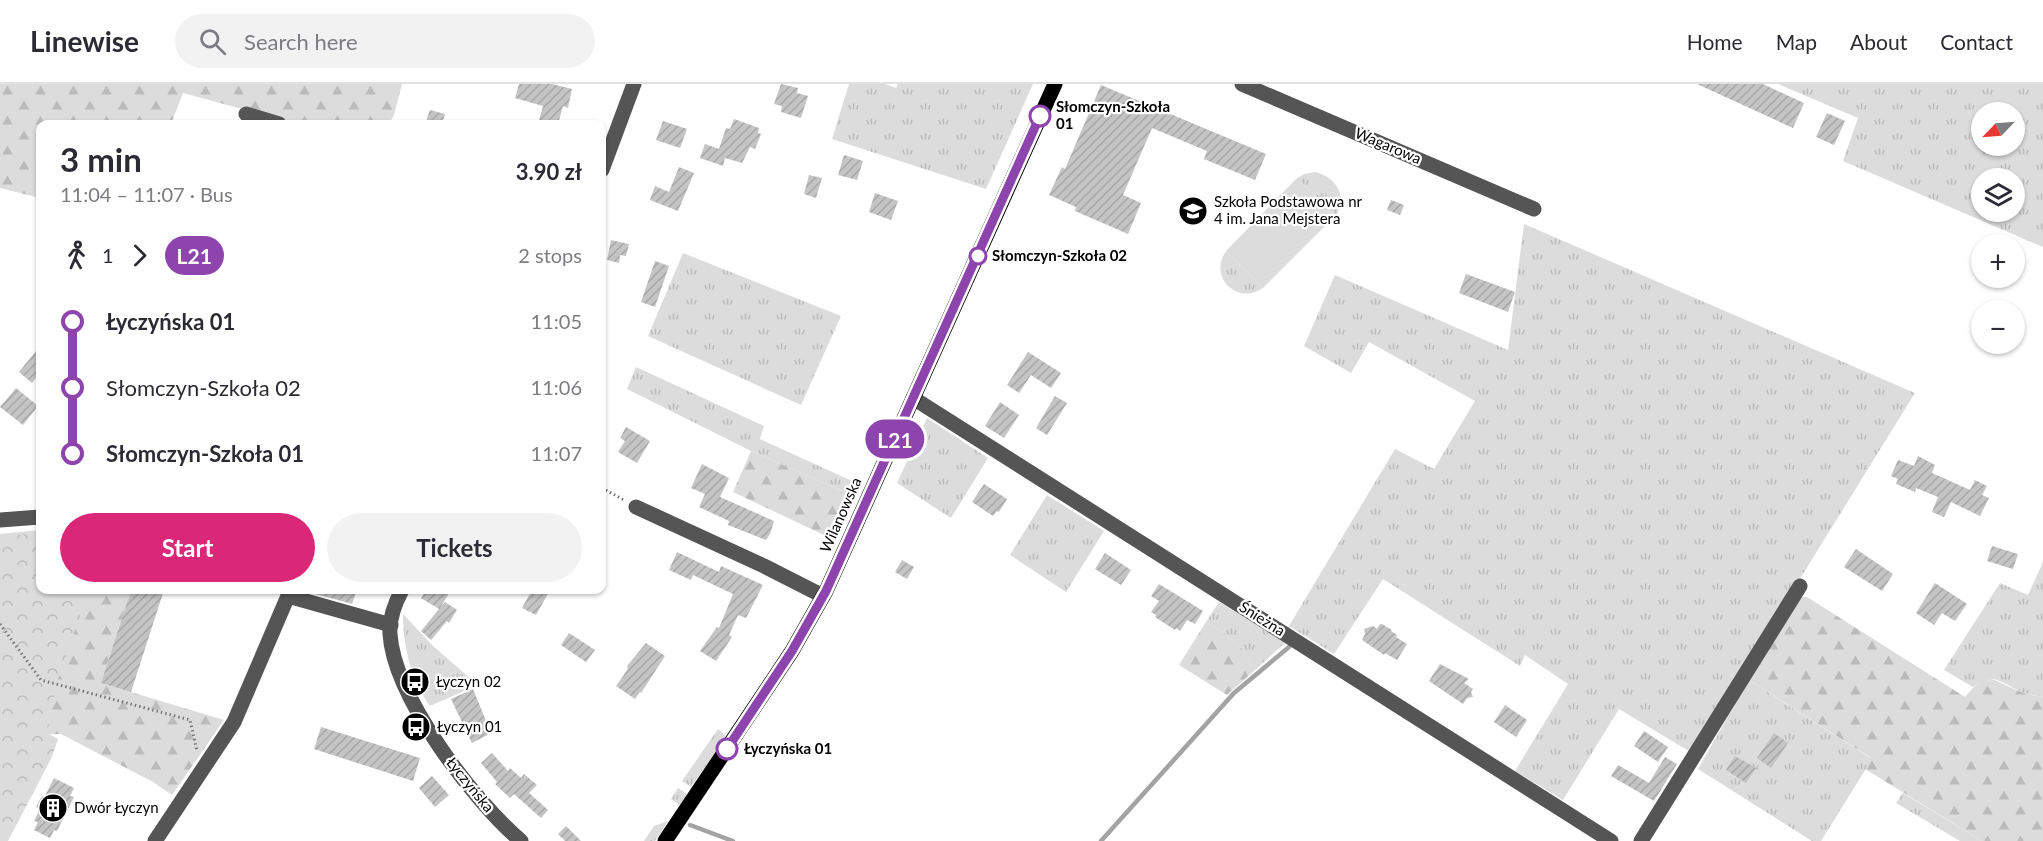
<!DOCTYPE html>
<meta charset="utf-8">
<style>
:root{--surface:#fff;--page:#f2f2f3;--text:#2b2b33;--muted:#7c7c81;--line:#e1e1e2;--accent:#db2777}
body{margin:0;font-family:Lato,sans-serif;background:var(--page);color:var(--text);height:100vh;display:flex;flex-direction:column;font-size:22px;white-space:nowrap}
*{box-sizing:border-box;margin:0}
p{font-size:20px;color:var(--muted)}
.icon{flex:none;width:33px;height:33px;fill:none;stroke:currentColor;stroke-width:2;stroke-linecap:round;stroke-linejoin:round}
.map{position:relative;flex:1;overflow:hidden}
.panel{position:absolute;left:36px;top:36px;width:570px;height:474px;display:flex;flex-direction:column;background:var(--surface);border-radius:12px;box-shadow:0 2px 4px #0004}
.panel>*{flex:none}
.badge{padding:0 12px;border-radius:20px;font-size:21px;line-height:39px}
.needle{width:39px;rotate:245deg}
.controls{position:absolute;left:1971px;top:18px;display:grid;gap:12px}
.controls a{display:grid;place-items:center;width:54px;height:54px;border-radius:50%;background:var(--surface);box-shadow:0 2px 4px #0004;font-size:30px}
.map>.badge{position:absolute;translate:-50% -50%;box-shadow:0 0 0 3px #fff}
.legs{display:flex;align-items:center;gap:9px;height:66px;padding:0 24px;font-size:20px}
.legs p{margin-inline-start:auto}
.summary{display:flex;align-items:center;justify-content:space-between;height:102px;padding:0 24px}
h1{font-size:33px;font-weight:700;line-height:45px}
.cta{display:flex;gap:12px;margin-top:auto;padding:12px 24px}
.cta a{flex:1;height:69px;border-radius:36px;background:var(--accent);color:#fff;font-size:24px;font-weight:700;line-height:69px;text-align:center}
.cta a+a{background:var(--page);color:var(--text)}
ul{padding:0 24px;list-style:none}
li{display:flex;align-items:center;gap:21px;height:66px;font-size:22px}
li i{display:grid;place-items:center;width:9px;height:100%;margin:0 8px;background:currentColor}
li i::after{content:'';width:15px;height:15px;margin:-8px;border:4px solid;border-radius:50%;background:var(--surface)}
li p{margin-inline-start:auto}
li:first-child i{background:linear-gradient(#0000 50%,currentColor 0)}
li:last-child i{background:linear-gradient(currentColor 50%,#0000 0)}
header{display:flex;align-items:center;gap:36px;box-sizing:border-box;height:84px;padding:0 30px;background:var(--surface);border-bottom:2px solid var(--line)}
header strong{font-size:28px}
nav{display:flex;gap:33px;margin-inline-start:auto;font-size:21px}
.search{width:420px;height:54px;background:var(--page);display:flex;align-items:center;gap:15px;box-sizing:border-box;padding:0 21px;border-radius:33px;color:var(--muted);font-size:22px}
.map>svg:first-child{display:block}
</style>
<header>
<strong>Linewise</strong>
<div class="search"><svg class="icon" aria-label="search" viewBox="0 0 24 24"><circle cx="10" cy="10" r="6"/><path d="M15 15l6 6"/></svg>Search here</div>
<nav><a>Home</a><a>Map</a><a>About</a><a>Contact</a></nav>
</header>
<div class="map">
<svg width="2043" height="757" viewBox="0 0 2043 757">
<defs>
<pattern id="grass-tufts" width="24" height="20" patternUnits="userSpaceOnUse" patternTransform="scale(1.5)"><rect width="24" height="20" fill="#dcdcdc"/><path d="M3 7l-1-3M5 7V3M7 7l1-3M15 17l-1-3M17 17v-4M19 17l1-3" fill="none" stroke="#bbb"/></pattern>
<pattern id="forest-firs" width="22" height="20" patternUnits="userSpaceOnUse" patternTransform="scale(1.5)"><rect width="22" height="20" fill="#dcdcdc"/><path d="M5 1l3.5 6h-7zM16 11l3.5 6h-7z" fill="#bbb"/></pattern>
<pattern id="park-crowns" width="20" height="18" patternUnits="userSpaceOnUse" patternTransform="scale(1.5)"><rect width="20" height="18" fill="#dcdcdc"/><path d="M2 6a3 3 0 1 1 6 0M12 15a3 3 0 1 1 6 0" fill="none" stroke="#bbb"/></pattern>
<pattern id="building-hatch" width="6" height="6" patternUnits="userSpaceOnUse" patternTransform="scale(1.5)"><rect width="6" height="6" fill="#c4c4c4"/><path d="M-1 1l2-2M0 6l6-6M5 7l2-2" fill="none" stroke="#a7a7a7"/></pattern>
</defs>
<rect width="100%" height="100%" fill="#fff"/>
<g fill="url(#grass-tufts)" fill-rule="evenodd">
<polygon points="849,0 885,0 896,4 898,0 1033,0 986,105 832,55"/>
<path d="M1778 0H2043V163L1843 77 1858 34ZM1982 28H2014V62H1982ZM1982 94H2014V128H1982Z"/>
<path d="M1315 88C1336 93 1349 113 1335 132L1297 94 1304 90Z"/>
<polygon points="1524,140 1915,309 1692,669 1619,625 1563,716 1515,687 1568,600 1525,571 1520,582 1383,495 1334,570 1289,542 1395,365 1434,385 1475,317 1369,258 1351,289 1304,262 1335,191 1508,266"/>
<path d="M1226 167 1263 204C1237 222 1208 193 1226 167Z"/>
<polygon points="683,169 841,232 801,321 648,252"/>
<polygon points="636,283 764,342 760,355 852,397 847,409 751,367 627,305"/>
<polygon points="927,334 988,374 951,434 897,399"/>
<polygon points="1047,411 1104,447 1066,508 1010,471"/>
<path d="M2043 478V613C2036 612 2027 610 2020 607 1999 599 1995 587 1973 603L1944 586 2000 499 2028 511Z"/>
<path d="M1219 518 1285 559 1254 587C1246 563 1227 550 1206 538Z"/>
<path d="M403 530 433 562 472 596 475 602 430 622C411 596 403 562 403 530Z"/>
<polygon points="1749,596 1872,675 1821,757 1812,757 1698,685"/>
<polygon points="718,645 726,652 691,703 682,697"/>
<polygon points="678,704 687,710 680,721 671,715"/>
<polygon points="1903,709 1982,757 1960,757 1896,719"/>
<polygon points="668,737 655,757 644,757 654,742"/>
</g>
<g fill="url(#forest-firs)">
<polygon points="0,0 402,0 394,31 389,40 297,40 183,9 171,40 40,40 40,99 36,113 0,104"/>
<polygon points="751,367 847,409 826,452 733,408"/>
<polygon points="40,446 40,506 131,506 101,599 224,636 172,711 153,698 61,650 4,651 0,654 0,450"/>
<path d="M1802 513H1807L1965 613C1989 584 1991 596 2019 607 2026 610 2035 612 2043 613V757H1982L1865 685 1871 674 1749 596Z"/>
<path d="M1206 538C1227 550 1246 563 1254 587L1227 611 1179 581Z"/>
</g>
<polygon fill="url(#park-crowns)" points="40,449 40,506 89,506 58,595 47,649 58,655 52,673 8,757 0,757 0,453"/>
<polygon fill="#dcdcdc" points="1297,94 1335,132 1263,204 1226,167"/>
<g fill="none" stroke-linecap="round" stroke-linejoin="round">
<g stroke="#a3a3a3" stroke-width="4.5">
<polyline points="690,741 733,757"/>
<polyline points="1101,757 1234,609 1289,563"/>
</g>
</g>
<g fill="url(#building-hatch)">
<polygon points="519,0 552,0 572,5 568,24 563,22 558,40 538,40 543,22 515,14"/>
<polygon points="781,0 798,4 797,9 808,12 801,34 781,28 782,22 774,20"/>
<polygon points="1697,0 1763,0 1804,19 1793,44"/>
<polygon points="1101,1 1266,70 1255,96 1204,75 1207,67 1152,44 1123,111 1141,119 1128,150 1075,127 1076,123 1049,111 1062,83 1065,85"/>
<polygon points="430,26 445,30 442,40 425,40"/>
<polygon points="1827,29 1845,37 1834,61 1816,53"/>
<polygon points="734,35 759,44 758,49 761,50 755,65 750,63 742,79 725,74 723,82 700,74 705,60 719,65 726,44 730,45"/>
<polygon points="663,37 687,45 680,64 656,56"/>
<polygon points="844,71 863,77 857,96 838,91"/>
<polygon points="679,83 694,89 678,127 650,116 655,102 669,108"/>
<polygon points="809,91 822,94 816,114 804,110"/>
<polygon points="875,109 898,117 891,136 869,128"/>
<polygon points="1391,116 1404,121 1400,131 1387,126"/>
<polygon points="611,156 629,160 626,172 620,171 619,179 607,176"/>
<polygon points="655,177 669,182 655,223 641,218"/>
<polygon points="1466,190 1515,208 1508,228 1459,209"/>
<polygon points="40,262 40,289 32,299 19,288"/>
<polygon points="1028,268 1061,289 1051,304 1031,291 1019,309 1007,301"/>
<polygon points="16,304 38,322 23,341 0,323"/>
<polygon points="1055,312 1067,319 1047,351 1036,344"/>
<polygon points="1000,318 1019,331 1004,354 985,342"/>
<polygon points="626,343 650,357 637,379 618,368 625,357 620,354"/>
<polygon points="1918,372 1935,381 1932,389 1970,406 1975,396 1987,402 1982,411 1989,414 1980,432 1951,418 1944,433 1932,428 1938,413 1916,404 1915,408 1896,400 1898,395 1891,392 1898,376 1914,382"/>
<polygon points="702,380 729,394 720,413 774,437 770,450 766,456 728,441 729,437 699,423 705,410 691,404"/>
<polygon points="984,400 1007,415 999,428 997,427 993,432 972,418"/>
<polygon points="1992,462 2018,470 2013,485 1987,477"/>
<polygon points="1856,465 1893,490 1882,507 1844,483"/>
<polygon points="677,468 719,488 721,482 763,501 746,534 738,531 729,551 732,553 716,577 700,567 717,543 719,544 733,510 693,491 691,496 669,486"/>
<polygon points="1105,469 1131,486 1121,501 1095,485"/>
<polygon points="902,476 914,483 907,495 895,488"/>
<polygon points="1935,499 1967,520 1955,537 1942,529 1934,541 1916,529"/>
<polygon points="1159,500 1203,527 1195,540 1187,536 1180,547 1176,544 1175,546 1155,533 1156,531 1151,528 1159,517 1151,512"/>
<polygon points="131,506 164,506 131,608 101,599"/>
<polygon points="301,506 357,506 352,520"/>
<polygon points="426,506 451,506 440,524 445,518 457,526 449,539 447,537 431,556 421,547 439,525 421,514"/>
<polygon points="532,506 550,506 536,531 522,524"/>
<polygon points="1380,540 1382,540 1392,546 1391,547 1397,551 1396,553 1407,560 1397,576 1385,569 1384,571 1362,556 1365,550 1364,545 1373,542 1377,545"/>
<polygon points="569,549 595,566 586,578 561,561"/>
<polygon points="646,559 665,572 641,609 640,608 635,615 616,602 628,585 627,582"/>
<polygon points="1440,580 1469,595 1464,599 1473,605 1471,608 1473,613 1467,614 1463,620 1429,597"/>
<polygon points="473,605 491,649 472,659 451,615"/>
<polygon points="1505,621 1527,636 1516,653 1494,638"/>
<polygon points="321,643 420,674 413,697 314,665"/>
<polygon points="1644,647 1668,663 1658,678 1634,662"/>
<polygon points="1774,649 1788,659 1771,684 1757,674"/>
<polygon points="492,669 508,687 510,684 521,694 524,690 537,701 529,709 548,726 541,734 514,710 510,714 495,700 497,698 481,679"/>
<polygon points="1735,672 1756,684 1746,699 1726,686"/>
<polygon points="1665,673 1677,680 1654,717 1611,692 1618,681 1649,699"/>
<polygon points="432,692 449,711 435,723 419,704"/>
<polygon points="54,694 74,704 70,712 74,713 57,747 54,746 50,754 34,746 38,738 34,737 40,725 36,723 42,712 44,714"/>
<polygon points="566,742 581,757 565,757 558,750"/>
</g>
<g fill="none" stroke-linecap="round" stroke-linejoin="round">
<g stroke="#777" stroke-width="3" stroke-dasharray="1.5 3" stroke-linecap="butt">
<polyline points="602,404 624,416"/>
<polyline points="0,540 41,596 190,636 197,667"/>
</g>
<g stroke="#555" stroke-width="15">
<polyline points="1242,0 1534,125"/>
<polyline points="246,30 279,40"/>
<polyline points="602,86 634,0"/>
<polyline points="913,314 1611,757"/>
<polyline points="636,423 764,482 823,512"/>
<polyline points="0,436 40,433"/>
<path d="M402 506C395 519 389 534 390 550 394 613 473 716 521 757"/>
<polyline points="155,757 234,638 288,512 391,541"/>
<polyline points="1641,757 1800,502"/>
</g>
<polyline stroke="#000" stroke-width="15" points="665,757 792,567 826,507 1055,0"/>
</g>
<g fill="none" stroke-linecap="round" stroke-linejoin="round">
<g stroke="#fff" stroke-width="14">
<polyline id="line-1" points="727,665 792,567 826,507 1040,32"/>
</g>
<use href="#line-1" stroke="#8e44ad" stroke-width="9"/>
</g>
<defs>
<g id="school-disc" transform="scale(1.5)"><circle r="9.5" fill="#000" stroke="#fff"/><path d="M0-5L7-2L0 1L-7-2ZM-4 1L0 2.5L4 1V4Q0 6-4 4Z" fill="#fff"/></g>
<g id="bus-disc" transform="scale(1.5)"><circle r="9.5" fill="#000" stroke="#fff"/><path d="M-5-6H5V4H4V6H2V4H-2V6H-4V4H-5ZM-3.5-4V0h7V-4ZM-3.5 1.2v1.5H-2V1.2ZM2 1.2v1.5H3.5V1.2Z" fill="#fff"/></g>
<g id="building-disc" transform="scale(1.5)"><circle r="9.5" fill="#000" stroke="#fff"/><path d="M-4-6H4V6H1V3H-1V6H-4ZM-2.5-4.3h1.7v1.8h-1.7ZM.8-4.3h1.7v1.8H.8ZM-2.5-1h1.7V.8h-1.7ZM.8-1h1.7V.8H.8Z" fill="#fff"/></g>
</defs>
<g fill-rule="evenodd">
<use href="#school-disc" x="1193" y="127"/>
<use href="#bus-disc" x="415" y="598"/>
<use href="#bus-disc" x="416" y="643"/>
<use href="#building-disc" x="53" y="724"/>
</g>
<g fill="#fff" stroke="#8e44ad" stroke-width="3">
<circle cx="1040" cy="32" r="10"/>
<circle cx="978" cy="172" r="8"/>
<circle cx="727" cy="665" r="10"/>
</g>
<g text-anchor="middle" stroke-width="4.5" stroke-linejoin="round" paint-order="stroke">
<g font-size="15" font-weight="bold" fill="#000" stroke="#fff" text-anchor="start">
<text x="1056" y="28">Słomczyn-Szkoła<tspan x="1056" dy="17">01</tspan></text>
<text x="992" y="177">Słomczyn-Szkoła 02</text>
<text x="744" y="670">Łyczyńska 01</text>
</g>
<g font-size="15" fill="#000" stroke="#fff">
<text transform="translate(1388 62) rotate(23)" y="5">Wagarowa</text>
<text transform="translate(841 431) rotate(-66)" y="5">Wilanowska</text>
<text transform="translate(1262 535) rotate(32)" y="5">Śnieżna</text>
<text transform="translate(470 701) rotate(51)" y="5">Łyczyńska</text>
</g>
<g font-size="15" fill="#000" stroke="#fff" text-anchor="start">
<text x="1214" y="123">Szkoła Podstawowa nr<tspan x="1214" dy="17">4 im. Jana Mejstera</tspan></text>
<text x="436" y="603">Łyczyn 02</text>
<text x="437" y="648">Łyczyn 01</text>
<text x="74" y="729">Dwór Łyczyn</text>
</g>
</g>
</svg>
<div class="controls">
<a><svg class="needle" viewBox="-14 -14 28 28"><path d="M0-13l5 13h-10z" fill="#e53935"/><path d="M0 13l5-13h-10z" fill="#7c7c81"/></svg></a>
<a><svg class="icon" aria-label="layers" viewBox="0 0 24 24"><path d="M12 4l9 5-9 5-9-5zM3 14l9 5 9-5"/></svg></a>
<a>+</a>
<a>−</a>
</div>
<b class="badge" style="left:895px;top:355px;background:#8e44ad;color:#fff">L21</b>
<section class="panel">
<div class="summary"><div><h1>3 min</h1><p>11:04 – 11:07 · Bus</p></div><b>3.90 zł</b></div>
<div class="legs"><svg class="icon" aria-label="walk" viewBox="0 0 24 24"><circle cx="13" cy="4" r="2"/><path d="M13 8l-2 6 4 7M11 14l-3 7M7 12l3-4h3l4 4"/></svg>1<svg class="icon" aria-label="forward" viewBox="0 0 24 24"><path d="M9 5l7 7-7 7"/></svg><b class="badge" style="background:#8e44ad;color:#fff">L21</b><p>2 stops</p></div>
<ul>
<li><i style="color:#8e44ad"></i><b>Łyczyńska 01</b><p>11:05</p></li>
<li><i style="color:#8e44ad"></i><span>Słomczyn-Szkoła 02</span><p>11:06</p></li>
<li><i style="color:#8e44ad"></i><b>Słomczyn-Szkoła 01</b><p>11:07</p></li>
</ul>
<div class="cta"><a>Start</a><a>Tickets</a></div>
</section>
</div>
